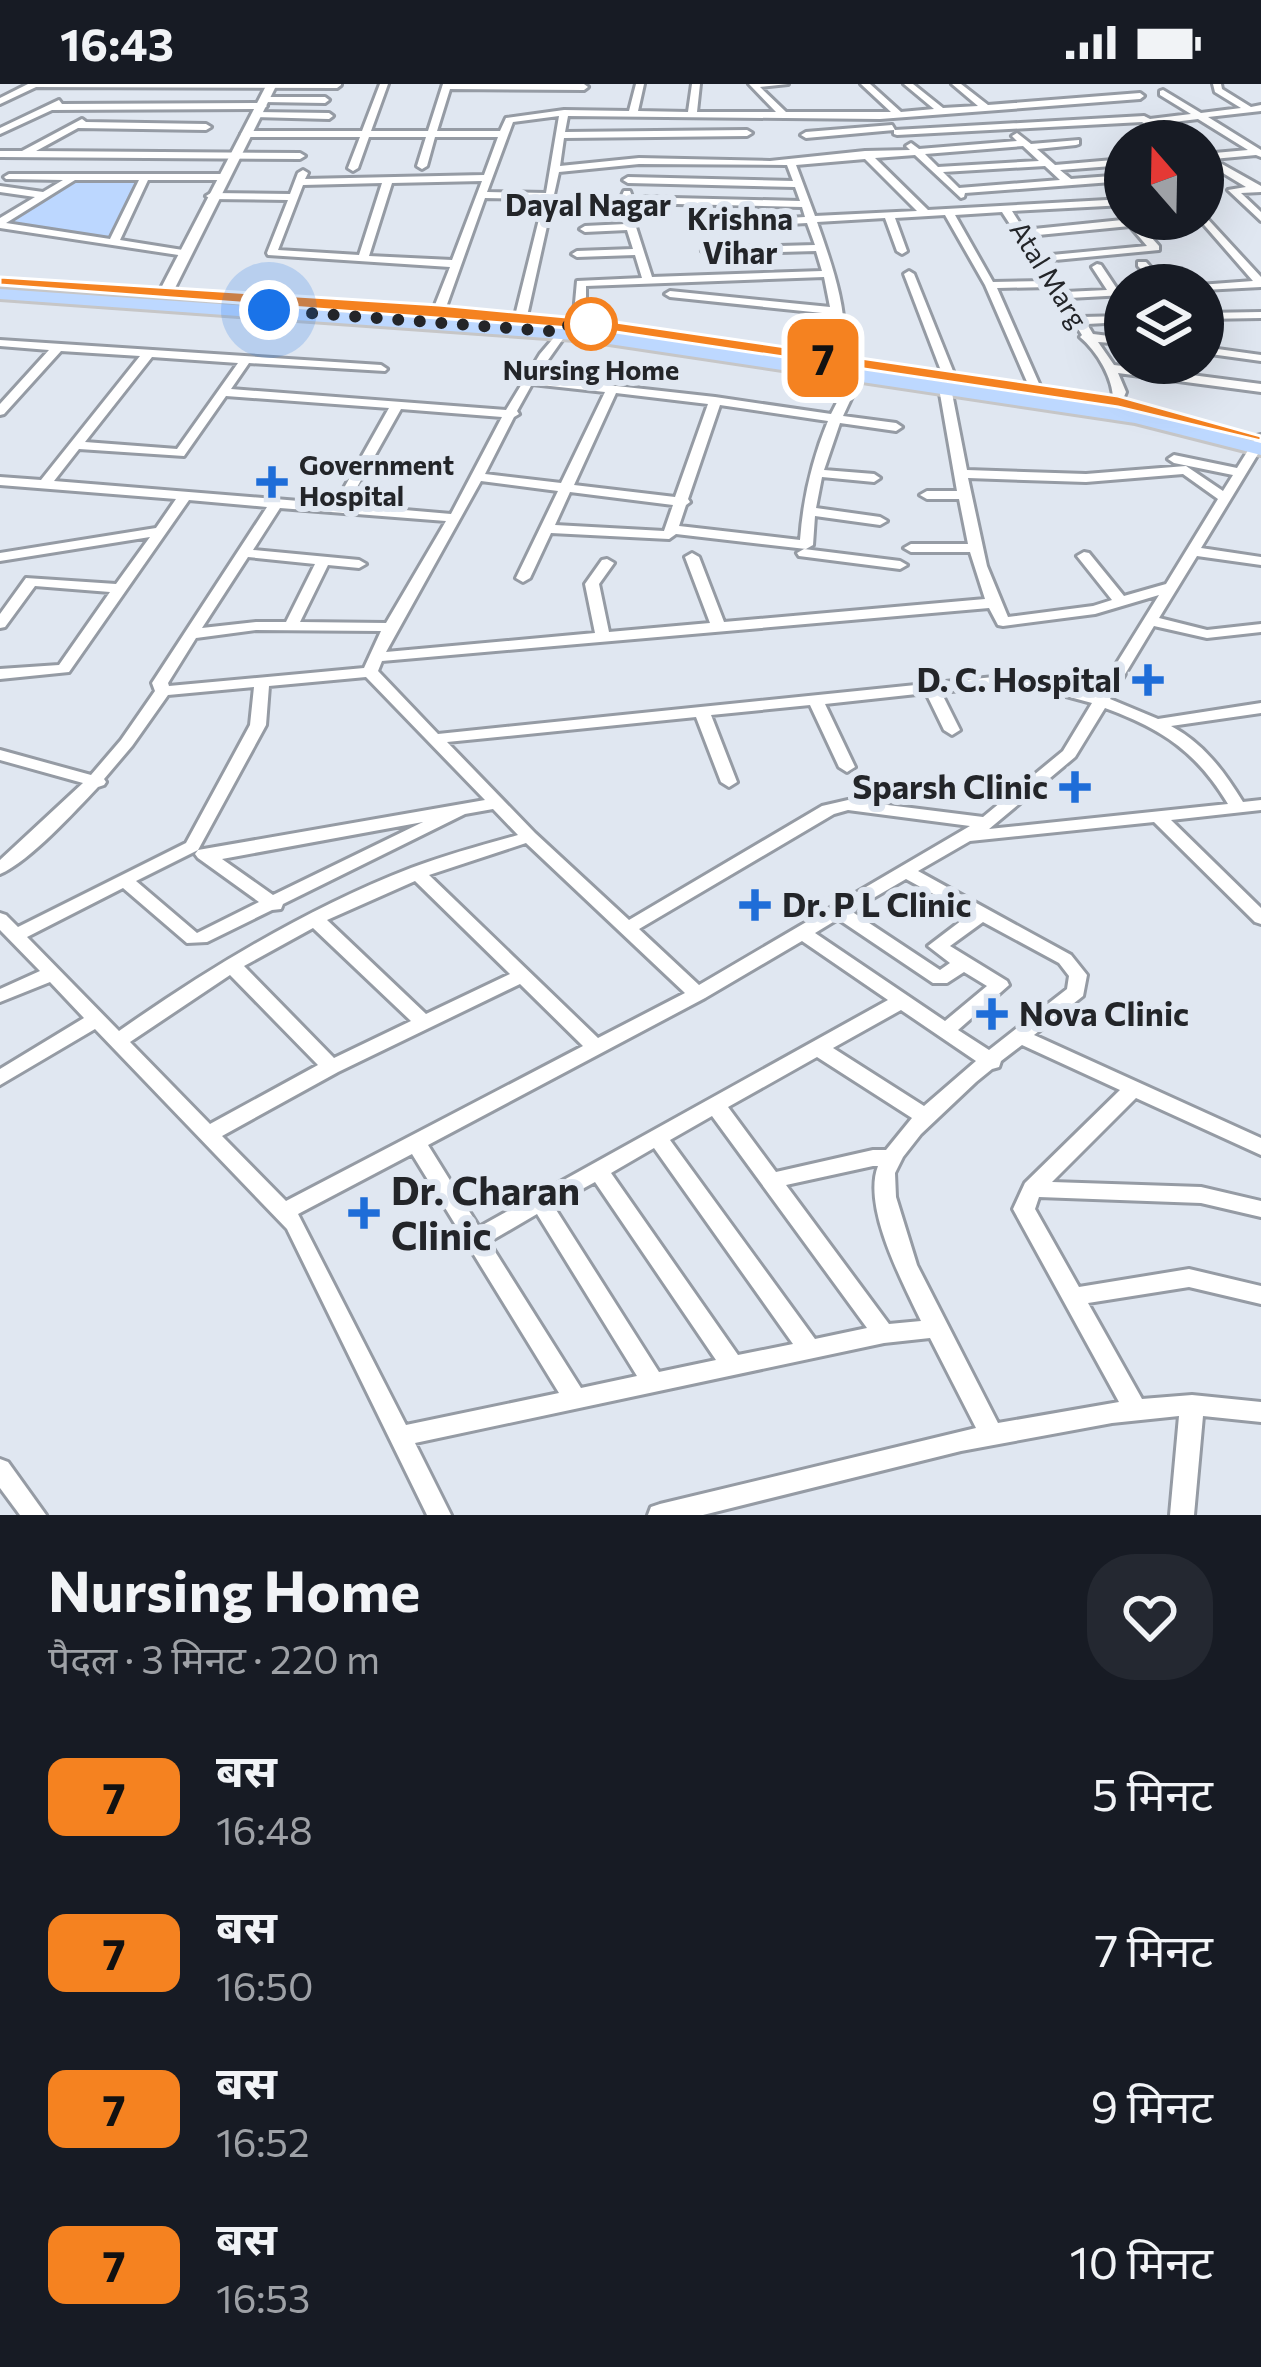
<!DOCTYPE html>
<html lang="hi">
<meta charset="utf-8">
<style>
:root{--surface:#171b24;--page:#242831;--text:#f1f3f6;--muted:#9ea1a6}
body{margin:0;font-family:Commissioner,"Noto Sans Devanagari",sans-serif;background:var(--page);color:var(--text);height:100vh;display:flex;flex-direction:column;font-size:45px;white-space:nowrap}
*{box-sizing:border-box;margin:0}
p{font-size:39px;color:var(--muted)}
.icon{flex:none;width:66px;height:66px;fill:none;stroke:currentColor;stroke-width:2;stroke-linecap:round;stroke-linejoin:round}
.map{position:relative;height:1431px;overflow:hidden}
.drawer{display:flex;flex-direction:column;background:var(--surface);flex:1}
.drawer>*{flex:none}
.badge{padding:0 24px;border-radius:18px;font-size:42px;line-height:78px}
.needle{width:78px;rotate:340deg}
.buttons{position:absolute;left:1104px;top:36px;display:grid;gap:24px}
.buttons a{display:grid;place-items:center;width:120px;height:120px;border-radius:50%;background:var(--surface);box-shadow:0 12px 48px #0002;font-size:60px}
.you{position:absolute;width:60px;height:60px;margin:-30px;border:9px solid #fff;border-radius:50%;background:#1a73e8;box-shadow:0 0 0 18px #1a73e833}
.map>.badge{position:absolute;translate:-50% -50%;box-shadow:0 0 0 6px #fff}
.round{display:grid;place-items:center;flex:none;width:126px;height:126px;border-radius:48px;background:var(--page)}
.head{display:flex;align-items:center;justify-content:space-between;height:204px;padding:0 48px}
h1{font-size:57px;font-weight:700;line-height:90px}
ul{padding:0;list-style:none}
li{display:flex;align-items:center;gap:36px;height:156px;padding:0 48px}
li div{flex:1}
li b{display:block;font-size:45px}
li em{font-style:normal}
li .badge{min-width:132px;font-weight:700;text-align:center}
.status{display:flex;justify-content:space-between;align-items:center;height:84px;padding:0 60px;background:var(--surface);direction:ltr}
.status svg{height:33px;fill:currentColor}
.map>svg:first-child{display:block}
</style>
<div class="status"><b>16:43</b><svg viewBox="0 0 49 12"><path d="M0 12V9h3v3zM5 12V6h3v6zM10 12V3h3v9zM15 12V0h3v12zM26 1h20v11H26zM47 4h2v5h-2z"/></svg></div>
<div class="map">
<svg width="1261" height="1431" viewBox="0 0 1261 1431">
<rect width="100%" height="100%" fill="#e0e7f1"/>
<polygon fill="#bcd7ff" points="75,95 142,95 111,155 2,140"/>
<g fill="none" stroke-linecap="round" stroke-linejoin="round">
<g stroke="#959ba4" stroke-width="6">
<g id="minor">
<polygon points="28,0 341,0 341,1 337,4 36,3 0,20 0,14"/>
<path d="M380 0H388L371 47H428L443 0H584L588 3 584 6 450 5 437 47H500L506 34 564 26 629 27 636 0H644L638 27 688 28 692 0H700L697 28H776L749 0H788L760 3 786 28H891L861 0H870L901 28 934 25 904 0H913L943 24 978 22 952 0H961L988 21 1140 9 1144 12 1140 15 880 35 568 32 565 48 747 46 752 49 747 52 564 54 560 82 639 74 770 77 865 67 910 66 906 62 911 59 919 65 1017 57 1012 52 1017 49 1031 60 1079 56V60L1076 61 1037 65 1055 81 1125 75V81L1060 86 1071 95 1125 91V97L965 109 964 113 961 114 915 71 875 74 928 126 1125 115V121L1012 127 1024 146 1132 135H1178L1173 138 1140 141 1159 162V166L1045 177 1065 208 1107 206 1092 183 1097 180 1101 181 1117 205H1125V211L1069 214 1082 233 1125 232V238L1087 240 1093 250 1125 254V260L1098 258 1114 281 1261 300V308L1118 289 1126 308 1121 320H1113C1115 297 1098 268 1080 253L1082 251 1051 203 997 204 1041 304 1031 307 985 201 945 131 895 134 907 167 902 170 897 167 885 134 817 138C832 181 850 230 843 276L837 279 831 276 834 259 832 230 670 213 665 210 670 207 830 223 824 193 586 202V231L565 252 536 293 715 313 831 330 853 287H861L863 289 843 332 896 339 902 343 896 347 840 339 824 386 874 390 880 394 874 398 822 393 816 424 880 433 887 437 880 441 815 432 813 461 806 465 676 450 669 455 551 449 530 494 523 498 516 494 558 407 481 397 386 568 595 549 585 500 602 476 607 475 614 479 599 500 609 548 710 539 685 473 692 469 699 473 724 538 985 515 970 468H911L904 464 911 460H968L959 415H927L920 411 927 407H957L939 304 945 300 951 304 967 386 1086 390 1186 382 1223 407 1233 391 1174 379 1168 375 1174 371 1237 384 1257 352 1261 351V365L1201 464 1261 473V481L1197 472 1159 534 1207 546 1261 540V548L1207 554 1154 542 1110 615 1158 635 1261 619V629L1171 642C1204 660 1224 687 1243 718L1261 716V726L1171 736 1261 824V840L1255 838 1154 738 970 757 918 787 1071 871 1087 891 1083 912 1034 951 1261 1054V1071L1136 1014 1052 1098 1201 1103 1261 1117V1133L1201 1119 1039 1113 1035 1125 1079 1203 1189 1185 1261 1202V1220L1189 1203 1088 1219 1142 1315 1192 1311 1261 1318V1338L1203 1332 1194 1431H1170L1179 1332 1112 1339 961 1367 703 1431H648L651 1423 660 1420 976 1344 930 1254 884 1259 415 1359 451 1431H427L287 1145 95 945 0 1001V985L84 934 50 898 0 918V905L40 887 0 846V829L6 831 18 843 186 759 250 641 254 603 168 611 132 662 104 695 106 698 104 701 98 703C74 728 30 777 0 790V776L83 699 0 676V666L91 691 121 656 155 607 152 599 267 423 189 416 69 588 0 595V585L59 581 110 508 35 502 5 543 0 544V530L26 494 116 500 150 453 0 477V469L156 444 176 415 0 401V393L41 396 140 272 61 267 4 330 0 331V320L49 266 0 262V256L381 281 387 285 385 287 249 279 231 305 506 326 540 270 574 230 577 197 642 194 635 171 577 173 572 170 577 167 633 165 627 146 585 148 580 145 585 142 626 140 623 118 620 116 624 107H630L632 113 800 117 795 103 628 99 623 96 628 93 793 97 787 81 639 80 559 88 527 232 521 235 515 232 544 115 485 114 445 226 439 229 433 226 450 183 268 171 267 169 288 116 211 115 206 112 211 109 290 110 298 89 303 86 308 89 305 95 484 91 498 53H435L427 82 422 85 417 82 426 53H369L358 84 353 87 348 84 360 53H246L241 50 246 47H362ZM559 32 546 109 487 108 513 38ZM1023 62 1039 77 938 83 925 70ZM865 75 917 127 815 132 796 81ZM1045 82 1060 96 959 104 943 88ZM482 97 452 176 369 172 392 99ZM382 99 359 171 278 166 303 101ZM633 119 802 123 805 133 698 139 693 142 698 145 807 139 815 161 707 164 702 167 707 170 816 167 822 187 652 193 636 143ZM1002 128 1047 197 993 198 955 131ZM1130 142 1147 162 1041 172 1028 152ZM152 273 238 279 177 365 85 358ZM532 300 605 308 561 399 485 390 514 333 519 330 517 327ZM616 309 708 320 675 413 574 401ZM226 312 389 324 335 420 54 397 79 365 184 372ZM720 321 828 337C812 376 803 415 800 456L679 442 686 421 690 418 688 415ZM401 325 502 333 451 430 347 421ZM1183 390 1218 415 1166 500 1124 512 1089 469 1084 468 1077 472 1112 516 1093 522 1008 533 987 482 968 394 1086 398ZM570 408 673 421 664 447 555 441ZM280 424 446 437 386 539 300 538 328 481 359 484 366 480 359 476 253 466ZM248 473 315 480 286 538H256L202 544ZM1159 511 1097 611 1022 590 438 650 378 587 382 577 989 524 998 541 1003 542 1095 530ZM256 546 381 547 364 584 169 602 168 599 196 554ZM366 593 485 716 198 766 266 641 269 602ZM1022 600 1092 619 1063 667 983 733 848 716 822 722 629 836 535 749 447 658 696 633 721 698 729 703 737 698 711 631 810 621 839 683 847 688 855 683 825 620 926 609 944 646 952 651 960 646 941 608ZM1105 624C1162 645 1196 667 1228 720L989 745 1075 673ZM493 725 518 751C482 761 445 771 411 784 308 824 210 883 119 947L27 853 123 804 187 859 207 858 272 826 281 825 283 820 465 730ZM848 726 970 742 699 901 639 845 834 730ZM423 738 273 811 222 775ZM526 759 685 909 598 954 429 791ZM198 766 195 770 198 774 259 818 197 849 136 797ZM906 795 970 830 928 862 950 879 940 886 851 827ZM415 797 510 890 426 930 327 836ZM838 835 933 899H947L964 888 987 902 945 937 815 849ZM983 838 1059 879 1069 892 1067 905 989 966 958 946 1009 901 1007 897 950 862ZM313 844 411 937 334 974 244 882ZM802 857 888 916 479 1143 428 1061 705 914ZM230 891 318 981 210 1040 130 958ZM520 900 583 962 286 1117 222 1052 338 988ZM901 926 976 977 924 1022 833 964ZM1022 961 1120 1006 1025 1099 1013 1125 1119 1318 998 1339 917 1181 896 1113 895 1089 903 1073 921 1050 976 998 992 985 999 983 1001 977ZM817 973 912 1034 886 1066H873L776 1088 728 1023ZM712 1032 867 1244 815 1255 670 1056ZM654 1064 793 1260 738 1271 611 1089ZM412 1070 559 1309 406 1341 298 1130ZM873 1082H878C862 1123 903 1199 921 1237L889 1240 786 1101ZM595 1098 716 1276 659 1288 553 1121ZM537 1130 637 1292 581 1304 489 1158Z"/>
<polygon points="1213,0 1221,0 1222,5 1251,23 1261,21 1261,27 1208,33 1261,66 1261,73 1256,71 1213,75 1261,102 1261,108 1241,109 1261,128 1261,137 1228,106 1246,103 1203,77 1203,70 1248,66 1198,35 1157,40 1183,57 1172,57 1142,38 897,51 894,50 894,46 806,54 801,51 806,48 892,41 895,46 1144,32 1150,35 1191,30 1160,11 1160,7 1163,6 1201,29 1241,24 1215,8"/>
<polygon points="267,13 325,13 329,16 325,19 264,18 263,16"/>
<polygon points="59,16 62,20 263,19 267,22 263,25 52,26 0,50 0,44"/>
<polygon points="257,28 329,29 333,32 329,35 254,33 254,29"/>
<polygon points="82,35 86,38 206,40 211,43 206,46 78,44 36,67 300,69 305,72 300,75 0,73 0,67 22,67"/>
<path d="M9 90H221L226 93 221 96H148L120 156 189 167 190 169 185 172 0 144V134L35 113 0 108V102L43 108 63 96 6 95 4 93ZM75 96H139L110 155 6 139Z"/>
<polygon points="1203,97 1210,102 1210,106 1203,105"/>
<polygon points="1203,130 1261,193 1261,203 1203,206 1203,201 1199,201 1253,197 1199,135 1203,135"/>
<polygon points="1138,178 1146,178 1166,201 1155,201 1138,182"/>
<polygon points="909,187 914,190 955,292 953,295 943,292 904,190"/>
<polygon points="1261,228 1261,234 1203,235 1203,229"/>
<polygon points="1203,263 1261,271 1261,277 1203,269"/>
<polygon points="804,465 900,477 907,481 900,485 799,472 797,469"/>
<polygon points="0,1375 8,1378 46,1431 20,1431 0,1404"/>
</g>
</g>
<g stroke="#959ba4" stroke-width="6">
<polygon id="tertiary" points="267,0 277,0 172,210 160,213 158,210"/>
</g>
<g stroke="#c6c6c7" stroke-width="6">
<polygon id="primary" points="0,205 589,245 1136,327 1261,359 1261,371 1135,339 589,257 0,215"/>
</g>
<use href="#minor" fill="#fff" fill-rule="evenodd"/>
<use href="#tertiary" fill="#fff" fill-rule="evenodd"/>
<use href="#primary" fill="#bdd8ff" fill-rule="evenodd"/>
</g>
<polygon fill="#f58220" stroke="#fff" stroke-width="3" points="0,193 439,221 609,237 1118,312 1261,352 1261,357 1118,323 609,247 0,201"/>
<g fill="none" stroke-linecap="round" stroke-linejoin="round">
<polyline stroke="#232529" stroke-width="12" stroke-dasharray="0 21.6" points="269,226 561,248 572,238 591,240"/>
</g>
<circle fill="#fff" stroke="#f58220" stroke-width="6" cx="591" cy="240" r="24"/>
<g fill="#1e6dd8" stroke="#e0e7f1" stroke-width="4.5">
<path d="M266 380h12v12h12v12h-12v12h-12v-12h-12v-12h12z"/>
<path d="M1142 578h12v12h12v12h-12v12h-12v-12h-12v-12h12z"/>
<path d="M1069 685h12v12h12v12h-12v12h-12v-12h-12v-12h12z"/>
<path d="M749 803h12v12h12v12h-12v12h-12v-12h-12v-12h12z"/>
<path d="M986 912h12v12h12v12h-12v12h-12v-12h-12v-12h12z"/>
<path d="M358 1111h12v12h12v12h-12v12h-12v-12h-12v-12h12z"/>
</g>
<g text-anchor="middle" stroke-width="12" stroke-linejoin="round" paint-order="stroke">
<g font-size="27" fill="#232529" stroke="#e0e7f1">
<text transform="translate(1048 191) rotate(58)" y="9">Atal Marg</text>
</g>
<g font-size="27" font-weight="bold" fill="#232529" stroke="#e0e7f1">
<text x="591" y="296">Nursing Home</text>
</g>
<g font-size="27" font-weight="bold" fill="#232529" stroke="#e0e7f1" text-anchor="start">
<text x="299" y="391">Government<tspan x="299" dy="31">Hospital</tspan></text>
</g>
<g font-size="30" font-weight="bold" fill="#232529" stroke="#e0e7f1">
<text x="588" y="132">Dayal Nagar</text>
<text x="740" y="146">Krishna<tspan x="740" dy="34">Vihar</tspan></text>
</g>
<g font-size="33" font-weight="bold" fill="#232529" stroke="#e0e7f1" text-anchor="end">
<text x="1121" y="608">D. C. Hospital</text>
<text x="1048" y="715">Sparsh Clinic</text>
<text x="782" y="833" text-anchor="start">Dr. P L Clinic</text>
<text x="1019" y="942" text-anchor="start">Nova Clinic</text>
</g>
<g font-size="39" font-weight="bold" fill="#232529" stroke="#e0e7f1" text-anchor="start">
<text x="391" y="1121">Dr. Charan<tspan x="391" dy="45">Clinic</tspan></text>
</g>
</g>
</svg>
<div class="buttons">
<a><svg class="needle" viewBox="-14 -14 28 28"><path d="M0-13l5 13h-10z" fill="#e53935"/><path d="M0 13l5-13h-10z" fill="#9ea1a6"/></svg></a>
<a><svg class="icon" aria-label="layers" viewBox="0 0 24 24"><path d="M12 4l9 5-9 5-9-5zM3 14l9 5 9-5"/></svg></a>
</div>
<div class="you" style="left:269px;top:226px"></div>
<b class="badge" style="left:823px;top:274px;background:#f58220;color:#111">7</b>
</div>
<section class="drawer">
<div class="head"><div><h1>Nursing Home</h1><p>पैदल · 3 मिनट · 220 m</p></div><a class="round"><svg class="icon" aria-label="heart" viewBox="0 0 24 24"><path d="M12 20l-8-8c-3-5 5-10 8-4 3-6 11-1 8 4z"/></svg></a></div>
<ul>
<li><span class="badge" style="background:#f58220;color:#111">7</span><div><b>बस</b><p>16:48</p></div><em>5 मिनट</em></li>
<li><span class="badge" style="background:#f58220;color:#111">7</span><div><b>बस</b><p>16:50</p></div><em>7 मिनट</em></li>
<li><span class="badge" style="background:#f58220;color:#111">7</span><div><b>बस</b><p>16:52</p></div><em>9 मिनट</em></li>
<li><span class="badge" style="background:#f58220;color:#111">7</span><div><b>बस</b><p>16:53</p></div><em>10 मिनट</em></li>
</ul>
</section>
